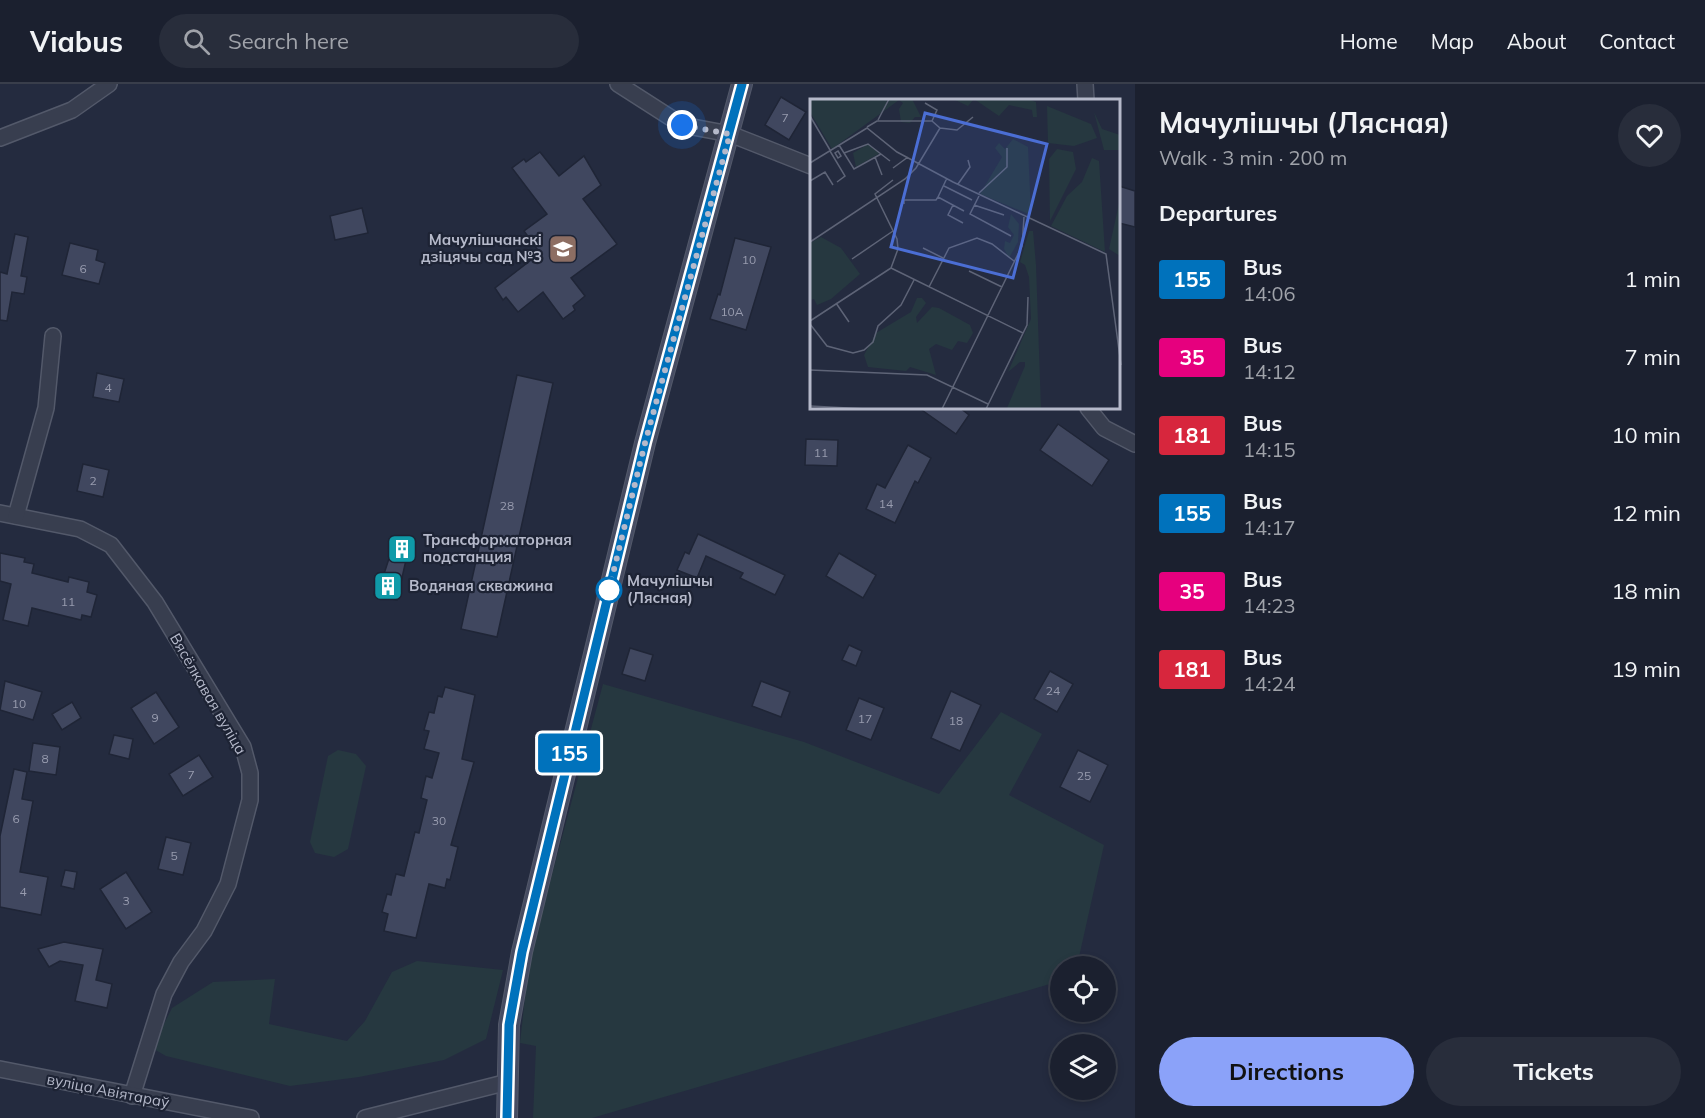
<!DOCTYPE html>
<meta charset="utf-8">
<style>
:root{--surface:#1b202f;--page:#282d3b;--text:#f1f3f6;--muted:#a0a3aa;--line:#393e4b;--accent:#8ba2f9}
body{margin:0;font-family:Mulish,sans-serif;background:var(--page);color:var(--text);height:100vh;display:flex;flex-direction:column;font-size:22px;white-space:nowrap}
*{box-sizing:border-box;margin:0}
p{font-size:20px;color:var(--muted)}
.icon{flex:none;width:33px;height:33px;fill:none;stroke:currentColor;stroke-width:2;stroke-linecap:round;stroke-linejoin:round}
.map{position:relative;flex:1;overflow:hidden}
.panel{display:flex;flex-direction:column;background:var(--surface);width:570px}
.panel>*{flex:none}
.badge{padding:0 12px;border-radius:4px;font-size:21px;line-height:39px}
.fabs{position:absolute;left:1050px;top:872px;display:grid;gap:12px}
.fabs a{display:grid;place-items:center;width:66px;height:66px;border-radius:50%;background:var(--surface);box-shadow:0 3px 9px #0003,0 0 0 2px var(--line);font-size:30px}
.you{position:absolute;width:30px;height:30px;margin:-15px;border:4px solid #fff;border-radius:50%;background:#1a73e8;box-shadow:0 0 0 9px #1a73e833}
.map>.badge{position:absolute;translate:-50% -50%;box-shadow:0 0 0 3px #fff}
h2{padding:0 24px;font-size:22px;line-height:54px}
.round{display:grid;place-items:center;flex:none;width:63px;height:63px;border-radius:32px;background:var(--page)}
.headline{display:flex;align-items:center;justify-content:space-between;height:102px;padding:0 24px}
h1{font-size:28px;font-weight:700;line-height:45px}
.primary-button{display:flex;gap:12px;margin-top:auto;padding:12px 24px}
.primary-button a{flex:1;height:69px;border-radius:36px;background:var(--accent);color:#111;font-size:24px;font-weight:700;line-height:69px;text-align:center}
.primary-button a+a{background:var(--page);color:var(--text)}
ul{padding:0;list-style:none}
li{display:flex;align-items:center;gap:18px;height:78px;padding:0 24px}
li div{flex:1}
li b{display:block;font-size:22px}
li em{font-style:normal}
li .badge{min-width:66px;font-weight:700;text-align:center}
header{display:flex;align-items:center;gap:36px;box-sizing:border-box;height:84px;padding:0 30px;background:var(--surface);border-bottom:2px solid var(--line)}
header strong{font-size:28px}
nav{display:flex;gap:33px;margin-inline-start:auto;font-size:21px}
.search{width:420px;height:54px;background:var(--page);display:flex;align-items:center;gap:15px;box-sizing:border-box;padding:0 21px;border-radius:33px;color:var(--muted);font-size:22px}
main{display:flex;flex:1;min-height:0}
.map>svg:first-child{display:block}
</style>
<header>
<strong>Viabus</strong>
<div class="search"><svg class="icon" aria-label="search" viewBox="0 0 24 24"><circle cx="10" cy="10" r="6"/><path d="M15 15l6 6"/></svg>Search here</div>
<nav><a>Home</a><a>Map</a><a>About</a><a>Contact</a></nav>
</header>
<main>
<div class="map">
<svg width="1135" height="1034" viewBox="0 0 1135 1034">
<rect width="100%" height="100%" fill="#242b3f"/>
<g fill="#263840">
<polygon points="603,600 804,658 939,710 1001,628 1042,650 1009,711 1104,761 1077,882 1060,882 1060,897 592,1034 533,1034 536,962 520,959 529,877"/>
<polygon points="338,666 356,670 366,682 348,765 334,773 315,769 310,758 328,672"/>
<polygon points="417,877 503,886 486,955 444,976 359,993 290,1002 166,972 152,964 172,924 213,898 275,895 269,940 347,957 365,937 392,888"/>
</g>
<g fill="#40475f" stroke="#1f2536" stroke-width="1.5">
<polygon points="781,13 806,28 789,56 765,41"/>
<polygon points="540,68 559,92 584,72 601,101 583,115 617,160 571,194 585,212 573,222 575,226 563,235 543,208 518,228 506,213 503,216 495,204 540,169 524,147 547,130 512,84 524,75 526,78"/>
<polygon points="1119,102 1135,107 1135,143 1119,139"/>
<polygon points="362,124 368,149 335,156 330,132"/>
<polygon points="15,150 28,153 21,192 27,193 24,210 12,208 7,237 0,236 0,188 7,190"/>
<polygon points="735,154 771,163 746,246 710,235 718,210 720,211"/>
<polygon points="70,159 98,166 96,176 105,179 99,200 62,191"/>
<polygon points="97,289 124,295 119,318 93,313"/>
<polygon points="517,291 553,299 497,553 461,545"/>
<polygon points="919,324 960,324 969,331 956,350"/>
<polygon points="1058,340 1109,376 1092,402 1040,366"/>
<polygon points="806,355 838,356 837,382 805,381"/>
<polygon points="908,361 931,374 918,399 915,397 895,439 866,425 877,400 885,404"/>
<polygon points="83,380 109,386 103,413 77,407"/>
<polygon points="698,450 785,491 775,511 740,494 743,489 706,472 697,494 677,486 685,468 689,470"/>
<polygon points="396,453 414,459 409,477 406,476 397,516 374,511 378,489 384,490"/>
<polygon points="0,469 25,474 24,478 34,480 32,489 68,498 69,493 89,498 87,508 97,511 91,533 82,531 81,536 32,524 28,542 3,536 11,500 0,497"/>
<polygon points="839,469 876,491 863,514 826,492"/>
<polygon points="849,561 862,567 856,582 842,576"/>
<polygon points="630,564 653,571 645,597 622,590"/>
<polygon points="1050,587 1073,600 1057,628 1034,615"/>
<polygon points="5,597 42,608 33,636 0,626"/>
<polygon points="761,597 790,608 781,633 752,622"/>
<polygon points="445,603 475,611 462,675 474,678 451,761 458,763 450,796 447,795 445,804 429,800 416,854 384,847 388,830 382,828 387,810 391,811 396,790 404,792 415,748 419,749 427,716 421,714 426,692 432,694 439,669 424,665 429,647 424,646 429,628 434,629 438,612 442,613"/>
<polygon points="951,607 981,621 960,667 931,654"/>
<polygon points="156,608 179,643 154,660 131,624"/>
<polygon points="859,614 884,624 871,656 846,646"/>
<polygon points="72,618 81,634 62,646 52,630"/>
<polygon points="114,651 133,655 129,675 109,670"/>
<polygon points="33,659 60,663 56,691 29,687"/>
<polygon points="1078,666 1108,681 1090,718 1060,703"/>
<polygon points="199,671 213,693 183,712 169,690"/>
<polygon points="14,685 27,688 22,715 33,717 20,788 48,793 41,831 0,823 0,752"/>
<polygon points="166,753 191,759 183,791 158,785"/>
<polygon points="65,786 77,788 74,805 61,802"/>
<polygon points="126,788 152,828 126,845 100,805"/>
<polygon points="64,858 103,865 96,896 112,900 107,924 75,917 83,881 60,877 49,883 38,865"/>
</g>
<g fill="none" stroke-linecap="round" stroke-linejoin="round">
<g stroke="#53596a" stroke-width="18">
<g id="minor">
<polyline points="618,0 682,41 730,50 811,82"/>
<polyline points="1085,0 1086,16"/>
<polyline points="0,54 72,26 109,0"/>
<polyline points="1088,324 1104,344 1135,360"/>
<polyline points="0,429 80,445 111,461 155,518 243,663 250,689 250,716 228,800 204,847 181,878 164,910 132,1012"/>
<polyline points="16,432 46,324 53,252"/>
<polyline points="0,985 251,1034"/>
<polyline points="365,1034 508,998"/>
</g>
</g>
<g stroke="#53596a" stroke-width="22">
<polyline id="secondary" points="507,1034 509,941 522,868 645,359 742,0"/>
</g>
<use href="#minor" stroke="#383e4f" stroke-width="15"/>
<use href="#secondary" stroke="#464c62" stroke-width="20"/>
</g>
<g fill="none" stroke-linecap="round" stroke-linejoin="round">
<g stroke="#fff" stroke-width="14">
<polyline id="line" points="507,1034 509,941 522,868 645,359 742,0"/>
</g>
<use href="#line" stroke="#0072bc" stroke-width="9"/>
<polyline stroke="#b5b9ca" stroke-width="6" stroke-dasharray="0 10.8" points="609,506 645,359 730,50 682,41"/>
</g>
<defs>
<g id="school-square" transform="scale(1.5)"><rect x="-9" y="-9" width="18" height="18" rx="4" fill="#8d6e63" stroke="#1d2334"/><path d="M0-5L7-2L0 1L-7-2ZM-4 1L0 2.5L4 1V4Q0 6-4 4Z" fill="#fff"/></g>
<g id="building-square" transform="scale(1.5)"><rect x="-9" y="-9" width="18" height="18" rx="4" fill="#0f9aa8" stroke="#1d2334"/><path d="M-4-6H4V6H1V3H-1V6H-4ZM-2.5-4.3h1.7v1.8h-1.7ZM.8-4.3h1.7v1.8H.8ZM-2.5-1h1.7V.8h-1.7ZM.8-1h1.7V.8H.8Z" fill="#fff"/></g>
</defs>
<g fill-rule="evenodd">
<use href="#school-square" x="563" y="165"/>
<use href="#building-square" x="402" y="465"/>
<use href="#building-square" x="388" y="502"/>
</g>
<circle fill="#fff" stroke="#0072bc" stroke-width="3" cx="609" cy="506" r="12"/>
<g text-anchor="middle" stroke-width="4.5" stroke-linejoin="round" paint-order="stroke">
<g font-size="12" fill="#989caf">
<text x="785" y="38">7</text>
<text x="749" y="180">10</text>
<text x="83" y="189">6</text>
<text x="732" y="232">10А</text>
<text x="108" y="308">4</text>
<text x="821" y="373">11</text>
<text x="93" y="401">2</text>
<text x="886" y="424">14</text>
<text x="507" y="426">28</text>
<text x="68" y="522">11</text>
<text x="1053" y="611">24</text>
<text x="19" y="624">10</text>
<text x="155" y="638">9</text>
<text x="865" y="639">17</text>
<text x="956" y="641">18</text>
<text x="45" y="679">8</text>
<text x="191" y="695">7</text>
<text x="1084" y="696">25</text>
<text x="16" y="739">6</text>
<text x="439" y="741">30</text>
<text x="174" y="776">5</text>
<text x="23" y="812">4</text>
<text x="126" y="821">3</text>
</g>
<g font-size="15" font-weight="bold" fill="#b5b9ca" stroke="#1d2334" text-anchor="start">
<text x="542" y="161" text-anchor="end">Мачулішчанскі<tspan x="542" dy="17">дзіцячы сад №3</tspan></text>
<text x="423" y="461">Трансформаторная<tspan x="423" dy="17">подстанция</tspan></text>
<text x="409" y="507">Водяная скважина</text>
</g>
<g font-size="15" font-weight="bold" fill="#b5b9ca" stroke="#1d2334" text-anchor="start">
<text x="627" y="502">Мачулішчы<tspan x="627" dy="17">(Лясная)</tspan></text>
</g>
<g font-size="15" fill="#b5b9ca" stroke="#1d2334">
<text transform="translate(208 610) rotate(60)" y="5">Вясёлкавая вуліца</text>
<text transform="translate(108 1007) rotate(11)" y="5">вуліца Авіятараў</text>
</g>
</g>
<g transform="translate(810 15)">
<rect width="310" height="310" fill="#242b3f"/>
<path d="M0 0H102L111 18H105L100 24 91 23 89 10 93 4 89 1 22 50 0 13ZM143 0H218L226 3 227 18H223L222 11 199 6 189 17 164 0 158 7ZM237 7 281 25 287 39 264 47 238 44ZM284 13 292 30 310 36V51H294ZM203 40 218 48 221 116 170 95 192 58 185 49 189 44 195 50ZM58 45 70 54 46 68 43 54ZM247 50 263 53 266 70 240 122 239 60ZM282 59 289 62 295 153 241 127 257 97 272 83ZM310 100V157L299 150ZM201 115 209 125 208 143 199 159 194 150 195 142 200 144 204 136 198 128ZM219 132H223L226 166 231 310H188L197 309 215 267V263H210L198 273 221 220 219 178 215 166 210 163ZM11 138 31 149 50 175 21 200 7 206 4 200 0 201V144ZM107 199H112L116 204 106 218 107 224 122 208 129 209 160 226 163 234 157 244 148 242 142 251 126 245 119 250 126 276 100 268 96 272 58 268 54 256 66 234 101 213Z" fill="#263840"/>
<path fill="none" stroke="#5e6477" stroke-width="1.5" d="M115 4 127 11 122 22M0 17 20 51M68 21 79 0M122 22 130 29 147 31 163 18M57 28 67 22H122M29 46 44 70 71 55M20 52 35 77 27 83M28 52 31 57 28 59 25 54ZM34 54 58 45 80 62M65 58 72 76M0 64 57 29 87 53 143 83 296 155 311 266M83 69 98 58M0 82 15 73 23 86M148 85 160 68 158 61M134 87 162 101M169 94 197 68V49M169 97 160 115 201 137M128 98 137 79M94 105V101H126L128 98 154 112M143 106 138 116 153 124M164 106 194 116M0 143 95 80 106 69 130 29M113 149 133 159M42 160 83 132M81 169 213 234M81 169 88 150 87 140 65 95 83 81M159 172 192 188M119 188 139 149 167 139 182 145 204 162M26 204 39 223M0 222 81 169M0 225 17 247 43 254 54 251 63 243 68 227 91 206 104 181M0 271 117 276 178 305M0 307 57 310M132 310 212 147 214 118M176 310 217 226 218 198"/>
<path fill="#4b6ed4" fill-opacity="0.15" stroke="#4b6ed4" stroke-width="3" d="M115 14 237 45 203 179 81 148Z"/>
<rect width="310" height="310" fill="none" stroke="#b5b9ca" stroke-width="3"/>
</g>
</svg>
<div class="fabs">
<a><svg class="icon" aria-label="locate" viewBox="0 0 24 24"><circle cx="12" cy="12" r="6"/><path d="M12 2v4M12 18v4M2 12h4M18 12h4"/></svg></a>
<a><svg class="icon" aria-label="layers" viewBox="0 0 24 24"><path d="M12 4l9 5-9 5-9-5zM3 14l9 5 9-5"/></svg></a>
</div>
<div class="you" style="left:682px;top:41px"></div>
<b class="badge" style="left:569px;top:669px;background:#0072bc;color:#fff">155</b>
</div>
<section class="panel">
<div class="headline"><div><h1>Мачулішчы (Лясная)</h1><p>Walk · 3 min · 200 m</p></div><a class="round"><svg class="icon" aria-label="heart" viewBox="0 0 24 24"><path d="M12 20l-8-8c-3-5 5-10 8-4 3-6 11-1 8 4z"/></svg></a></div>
<h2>Departures</h2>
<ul>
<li><span class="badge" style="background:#0072bc;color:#fff">155</span><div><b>Bus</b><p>14:06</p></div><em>1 min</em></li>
<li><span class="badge" style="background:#e6007e;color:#fff">35</span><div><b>Bus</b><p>14:12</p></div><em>7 min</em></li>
<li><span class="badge" style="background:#d7263d;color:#fff">181</span><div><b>Bus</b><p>14:15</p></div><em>10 min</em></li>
<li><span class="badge" style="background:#0072bc;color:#fff">155</span><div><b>Bus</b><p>14:17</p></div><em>12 min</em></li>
<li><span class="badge" style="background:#e6007e;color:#fff">35</span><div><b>Bus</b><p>14:23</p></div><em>18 min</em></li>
<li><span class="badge" style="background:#d7263d;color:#fff">181</span><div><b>Bus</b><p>14:24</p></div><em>19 min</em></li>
</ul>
<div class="primary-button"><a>Directions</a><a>Tickets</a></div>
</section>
</main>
